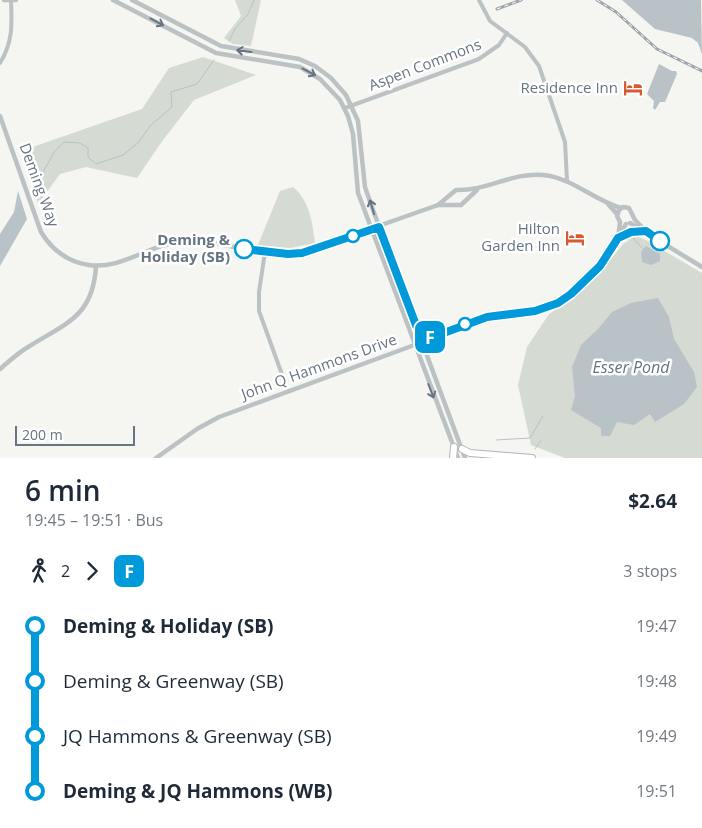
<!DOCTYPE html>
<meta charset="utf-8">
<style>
:root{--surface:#fff;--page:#f6f6f7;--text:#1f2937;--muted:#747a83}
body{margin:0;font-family:"Open Sans",sans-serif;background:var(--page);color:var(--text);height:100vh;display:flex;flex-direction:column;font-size:19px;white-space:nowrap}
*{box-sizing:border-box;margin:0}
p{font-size:16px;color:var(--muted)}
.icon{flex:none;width:28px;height:28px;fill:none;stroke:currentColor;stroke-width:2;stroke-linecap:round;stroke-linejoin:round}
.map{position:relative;height:458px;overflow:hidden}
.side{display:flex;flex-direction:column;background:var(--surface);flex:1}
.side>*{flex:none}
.badge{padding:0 10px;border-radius:8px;font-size:18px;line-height:32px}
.scale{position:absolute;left:15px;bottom:12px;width:120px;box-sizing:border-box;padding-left:5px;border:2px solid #667581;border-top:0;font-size:14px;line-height:18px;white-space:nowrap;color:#667581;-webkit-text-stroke:4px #fff;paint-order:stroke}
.map>.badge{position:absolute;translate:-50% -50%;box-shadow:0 0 0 2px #fff}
.legs{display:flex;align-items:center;gap:8px;height:55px;padding:0 25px;font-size:16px}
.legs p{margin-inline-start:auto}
.head{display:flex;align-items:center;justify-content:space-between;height:85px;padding:0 25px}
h1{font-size:28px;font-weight:600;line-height:38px}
ul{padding:0 25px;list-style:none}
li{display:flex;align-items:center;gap:18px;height:55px;font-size:19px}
li i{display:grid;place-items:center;width:8px;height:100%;margin:0 6px;background:currentColor}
li i::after{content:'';width:12px;height:12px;margin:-6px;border:4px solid;border-radius:50%;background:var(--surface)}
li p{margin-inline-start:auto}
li:first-child i{background:linear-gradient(#0000 50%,currentColor 0)}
li:last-child i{background:linear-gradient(currentColor 50%,#0000 0)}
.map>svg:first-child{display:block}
</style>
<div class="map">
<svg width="702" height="458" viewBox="0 0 702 458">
<rect width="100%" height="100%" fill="#f5f5f2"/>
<g fill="#d5dad2">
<polygon points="235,0 261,0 251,46 233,44 224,38 241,16"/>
<polygon points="203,57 256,75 194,100 163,140 137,178 86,167 60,174 38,204 21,151 142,109 169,68"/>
<path d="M293 187C310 202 312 221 315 243L290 248 258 245 280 191Z"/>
<polygon points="635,236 644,239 702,273 702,458 565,458 531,445 518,385 527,347 549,314 575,296 608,263 623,244"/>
</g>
<g fill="#b8c2c7">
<polygon points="622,0 701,0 702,54 698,43 692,38 655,29"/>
<polygon points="659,64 672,71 676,71 677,74 665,102 660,102 655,110 653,108 654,101 647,94"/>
<polygon points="18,191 27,219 0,266 0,234 14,212"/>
<polygon points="646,246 660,254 660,261 651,265 642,262 641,252"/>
<polygon points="658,298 669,317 674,339 694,372 697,387 684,404 655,422 650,414 634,425 617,422 610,436 601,436 601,428 571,410 575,396 572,367 581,345 598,329 612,312 631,303"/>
</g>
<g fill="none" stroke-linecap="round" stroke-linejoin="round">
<g stroke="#b8c2c7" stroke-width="1">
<polyline points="229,41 235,29 248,14 254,0"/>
<polyline points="33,190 55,151 64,142 80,143 88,148 88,157 96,164 123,155 139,142 150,126 172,107 171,92 197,84 214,60"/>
<polyline points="633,238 643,249"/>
<polyline points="496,440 530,438 543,416"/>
<polyline points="535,449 541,440"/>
</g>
<g stroke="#b0b4b7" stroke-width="8">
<g id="motorway">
<polyline points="462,449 470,453 532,458"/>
<polyline points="453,458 454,447"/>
</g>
</g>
<g stroke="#bcc1c4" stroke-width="4">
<polyline points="479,0 490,21 525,47 539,66 565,142 567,180"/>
<path d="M0 63C13 42 12 24 11 0"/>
<polyline points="345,108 479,59 499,45 507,33"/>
<polyline points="265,252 259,292 259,311 288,391"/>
</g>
<g stroke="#bcc1c4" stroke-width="4.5">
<polyline points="4,0 16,0"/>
<polyline points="113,0 216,53 300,67 320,79 340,100 348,116 353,134 358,193 458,458"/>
<polyline points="132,0 221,46 299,59 315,66 331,78 346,95 358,121 365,187 373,210 465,458"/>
<path d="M0 116 41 232C52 250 68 262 89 265 121 270 150 244 181 242 221 238 261 259 302 253L438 205H461L477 190"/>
<polyline points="608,204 617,214"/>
<path d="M438 205 456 190C488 191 512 172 543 175 573 178 593 200 621 208"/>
<polyline points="620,222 617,216 619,210 623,207 629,208 635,220 646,231"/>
<polyline points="630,223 702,267"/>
<polyline points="619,238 631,232 642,231"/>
<polyline points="618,239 620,222"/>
<path d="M0 369C9 361 18 353 28 347 66 323 93 317 96 266"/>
<polyline points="156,458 197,429 219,417 409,347 480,319 535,311 552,306 571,294 600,266 626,224"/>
</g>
<use href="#motorway" stroke="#fff" stroke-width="6"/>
<g stroke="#9ea5aa" stroke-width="3">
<g id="rail">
<polyline points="597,0 616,12 657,49 702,71"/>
<polyline points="497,9 521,0"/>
</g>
</g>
<use href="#rail" stroke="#fff" stroke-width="1" stroke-dasharray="4" stroke-linecap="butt"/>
</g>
<defs><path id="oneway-shaft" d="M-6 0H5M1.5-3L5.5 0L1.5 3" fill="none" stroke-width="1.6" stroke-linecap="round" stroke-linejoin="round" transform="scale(1.25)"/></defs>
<g stroke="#667581">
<use href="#oneway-shaft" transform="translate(157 22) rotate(28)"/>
<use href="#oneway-shaft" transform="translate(244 51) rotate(-173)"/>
<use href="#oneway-shaft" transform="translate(309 72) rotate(28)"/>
<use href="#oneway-shaft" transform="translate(372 207) rotate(-107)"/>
<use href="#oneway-shaft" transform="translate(431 391) rotate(69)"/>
</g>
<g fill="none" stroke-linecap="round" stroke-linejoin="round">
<g stroke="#fff" stroke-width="11">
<polyline id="line-1" points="244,249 288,254 302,253 379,227 422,341 487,317 535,311 558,303 571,294 600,266 618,238 631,232 646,231 660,241"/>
</g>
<use href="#line-1" stroke="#009ada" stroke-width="8"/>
</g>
<defs>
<g id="hotel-bare" transform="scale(1.5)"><path d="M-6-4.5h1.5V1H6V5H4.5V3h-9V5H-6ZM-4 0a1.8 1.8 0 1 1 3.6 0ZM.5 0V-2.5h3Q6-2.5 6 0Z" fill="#d75a30" stroke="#fff" stroke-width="2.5" paint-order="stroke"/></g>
</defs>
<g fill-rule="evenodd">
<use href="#hotel-bare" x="633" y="88"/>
<use href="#hotel-bare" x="575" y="238"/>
</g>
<g fill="#fff" stroke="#009ada" stroke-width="2.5">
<circle cx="353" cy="236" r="6"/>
<circle cx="660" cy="241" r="9"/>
<circle cx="244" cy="249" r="9"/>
<circle cx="465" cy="324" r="6"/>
</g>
<g text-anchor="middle" stroke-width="5" stroke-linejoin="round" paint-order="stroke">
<g font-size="15" fill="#667581" stroke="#fff">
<text transform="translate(425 65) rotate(-21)" y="5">Aspen Commons</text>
<text transform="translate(39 185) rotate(70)" y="5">Deming Way</text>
<text transform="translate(319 367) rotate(-20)" y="5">John Q Hammons Drive</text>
</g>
<g font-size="15" fill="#667581" stroke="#fff" text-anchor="end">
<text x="618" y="93">Residence Inn</text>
<text x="560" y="234">Hilton<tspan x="560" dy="17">Garden Inn</tspan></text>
</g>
<g font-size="15" font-weight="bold" fill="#667581" stroke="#fff" text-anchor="end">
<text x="230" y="245">Deming &amp;<tspan x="230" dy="17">Holiday (SB)</tspan></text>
</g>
<g font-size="16" font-style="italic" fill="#62767e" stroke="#fff">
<text x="631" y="373">Esser Pond</text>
</g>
</g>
</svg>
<div class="scale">200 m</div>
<b class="badge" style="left:430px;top:337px;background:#009ada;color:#fff">F</b>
</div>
<section class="side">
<div class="head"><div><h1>6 min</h1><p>19:45 – 19:51 · Bus</p></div><b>$2.64</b></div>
<div class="legs"><svg class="icon" aria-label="walk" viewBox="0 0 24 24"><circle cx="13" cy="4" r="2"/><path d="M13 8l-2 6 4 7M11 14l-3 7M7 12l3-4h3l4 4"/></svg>2<svg class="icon" aria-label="forward" viewBox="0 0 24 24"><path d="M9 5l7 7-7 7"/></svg><b class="badge" style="background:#009ada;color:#fff">F</b><p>3 stops</p></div>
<ul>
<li><i style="color:#009ada"></i><b>Deming &amp; Holiday (SB)</b><p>19:47</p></li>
<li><i style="color:#009ada"></i><span>Deming &amp; Greenway (SB)</span><p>19:48</p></li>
<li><i style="color:#009ada"></i><span>JQ Hammons &amp; Greenway (SB)</span><p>19:49</p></li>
<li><i style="color:#009ada"></i><b>Deming &amp; JQ Hammons (WB)</b><p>19:51</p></li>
</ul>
</section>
